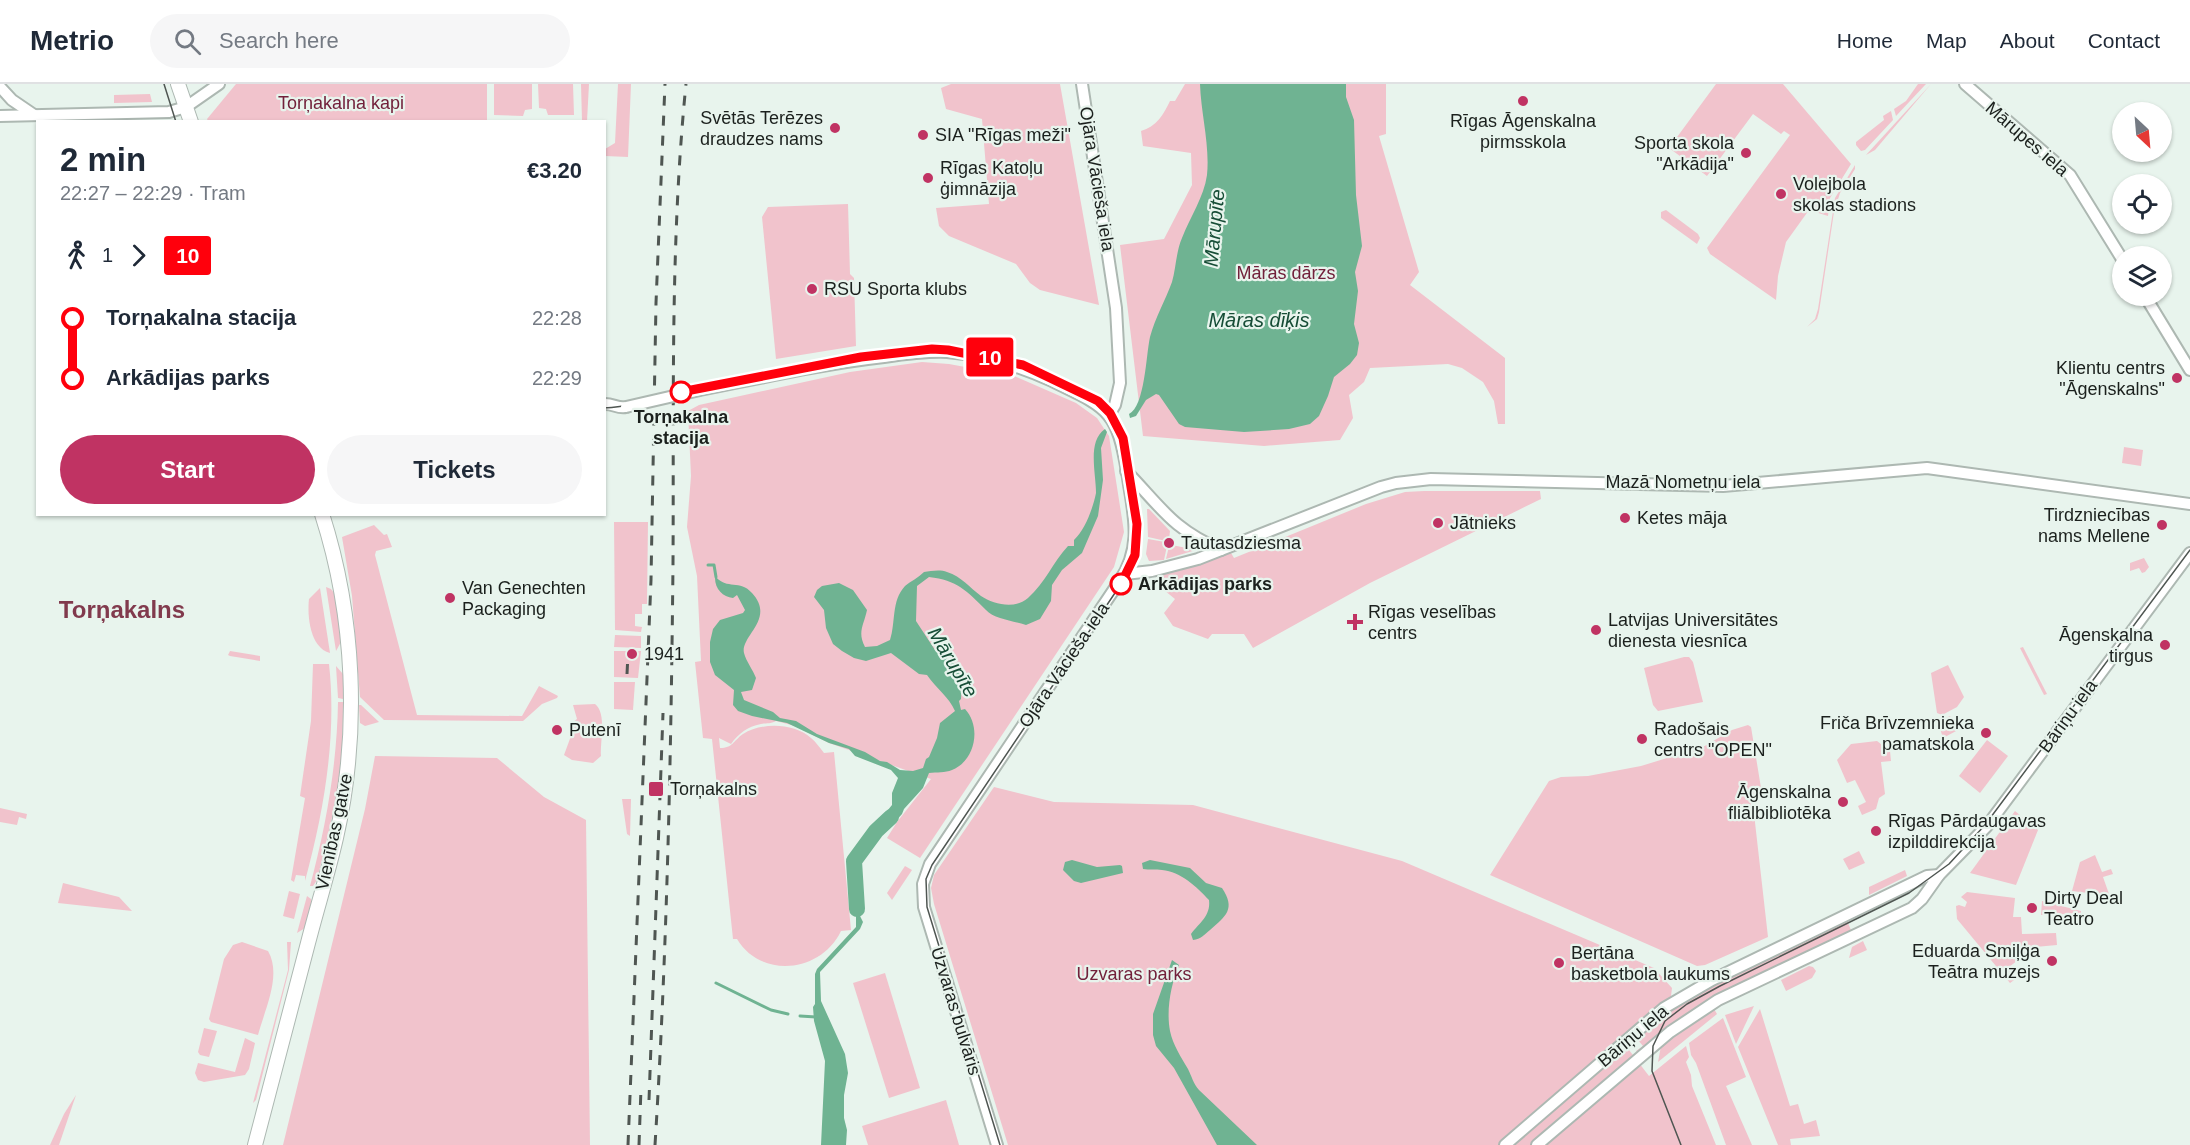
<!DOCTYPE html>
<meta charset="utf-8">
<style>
:root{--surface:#fff;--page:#f6f6f7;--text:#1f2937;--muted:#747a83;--line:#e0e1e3;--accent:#c03363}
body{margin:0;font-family:Helvetica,sans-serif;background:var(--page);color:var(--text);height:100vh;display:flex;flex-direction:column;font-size:22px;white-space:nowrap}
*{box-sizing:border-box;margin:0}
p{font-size:20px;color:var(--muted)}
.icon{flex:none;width:33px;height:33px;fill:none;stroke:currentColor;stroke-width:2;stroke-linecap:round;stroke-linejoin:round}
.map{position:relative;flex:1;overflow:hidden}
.side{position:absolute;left:36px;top:36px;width:570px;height:396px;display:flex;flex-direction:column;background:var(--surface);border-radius:0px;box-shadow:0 2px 4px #0004}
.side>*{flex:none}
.badge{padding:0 12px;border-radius:4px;font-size:21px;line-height:39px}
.needle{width:39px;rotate:154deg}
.tools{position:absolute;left:2112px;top:18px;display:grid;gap:12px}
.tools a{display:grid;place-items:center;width:60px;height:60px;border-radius:50%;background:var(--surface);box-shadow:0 2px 4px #0004;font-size:30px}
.map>.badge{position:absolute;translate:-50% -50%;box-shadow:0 0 0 3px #fff}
.legs{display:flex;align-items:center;gap:9px;height:66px;padding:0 24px;font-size:20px}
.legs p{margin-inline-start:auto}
.summary{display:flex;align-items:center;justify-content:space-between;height:102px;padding:0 24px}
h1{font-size:33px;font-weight:800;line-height:45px}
.primary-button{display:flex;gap:12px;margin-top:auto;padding:12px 24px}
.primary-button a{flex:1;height:69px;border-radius:36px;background:var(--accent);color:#fff;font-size:24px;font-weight:800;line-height:69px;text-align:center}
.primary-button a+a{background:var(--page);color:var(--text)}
ul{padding:0 24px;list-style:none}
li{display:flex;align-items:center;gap:21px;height:60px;font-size:22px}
li i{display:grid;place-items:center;width:9px;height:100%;margin:0 8px;background:currentColor}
li i::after{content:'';width:15px;height:15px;margin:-8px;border:4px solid;border-radius:50%;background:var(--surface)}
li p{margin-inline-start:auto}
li:first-child i{background:linear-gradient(#0000 50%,currentColor 0)}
li:last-child i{background:linear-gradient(currentColor 50%,#0000 0)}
header{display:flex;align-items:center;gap:36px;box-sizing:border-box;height:84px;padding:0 30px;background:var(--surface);border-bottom:2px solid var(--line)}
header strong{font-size:28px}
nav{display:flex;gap:33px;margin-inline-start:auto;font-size:21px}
.search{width:420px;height:54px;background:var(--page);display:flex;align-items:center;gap:15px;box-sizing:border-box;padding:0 21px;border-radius:33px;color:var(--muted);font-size:22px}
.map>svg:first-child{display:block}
</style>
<header>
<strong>Metrio</strong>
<div class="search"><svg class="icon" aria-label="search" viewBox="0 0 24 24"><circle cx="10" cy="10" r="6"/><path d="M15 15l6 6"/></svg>Search here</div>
<nav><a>Home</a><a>Map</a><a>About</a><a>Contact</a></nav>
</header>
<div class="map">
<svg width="2190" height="1061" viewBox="0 0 2190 1061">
<rect width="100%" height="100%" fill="#e8f4ed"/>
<g fill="#f1c3cc">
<polygon points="236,0 487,0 487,37 208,37 207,35"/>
<polygon points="494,0 532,0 532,25 525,26 523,32 494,31"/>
<polygon points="538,0 573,0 574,31 548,31 546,25 539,24"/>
<polygon points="581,0 589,0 587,37 582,37"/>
<polygon points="618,0 631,0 628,73 605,72 605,38 605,65 615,59"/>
<polygon points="951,0 1060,0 1099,221 1040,206 1030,199 1016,180 949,152 939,142 936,124 989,120 982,35 946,25 941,4"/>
<path d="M1185 0H1386V50L1379 52 1419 188 1410 201 1505 274V340H1498L1494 317 1483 298 1462 284 1448 280 1370 284 1364 298 1349 311 1353 334 1340 356 1264 362 1143 352 1120 161 1164 155 1192 101 1191 69 1143 62 1141 47C1156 43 1164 30 1170 17H1175Z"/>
<polygon points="1716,0 1783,0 1851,80 1830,114 1828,132 1809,126 1786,158 1778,192 1776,216 1710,170 1707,164 1790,51 1784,47 1781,50 1753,30 1707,92 1669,64"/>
<polygon points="1918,0 1926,0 1896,32 1894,25 1906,17"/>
<polygon points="1931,0 1875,66 1866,71"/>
<polygon points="150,10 152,18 114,19 114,11"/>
<polygon points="1891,27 1893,36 1865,66 1861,67 1856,61 1856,58 1884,36 1883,32"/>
<polygon points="1855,81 1855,85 1840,109 1834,128 1819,228 1817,235 1807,243 1815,235 1818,225 1835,114"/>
<polygon points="848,120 850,190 854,194 856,262 776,275 762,133 768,123"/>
<polygon points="1666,126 1698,150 1700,154 1697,160 1661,134 1661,128"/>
<path d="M922 278 949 280 1014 292 1076 319 1097 334 1109 352 1124 448 1114 483 920 774 887 754 897 738 931 695 829 659 795 642 776 637C770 640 767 639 761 640 747 643 739 649 731 660L719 654 720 664C733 664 733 657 743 650 762 638 794 639 811 654 816 658 820 664 824 669L834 668 851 846 841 847C821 889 761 895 737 855H733L712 655 703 654 695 578 701 577 697 492 687 443 691 392 688 327 699 321 850 288Z"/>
<polygon points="2124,363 2143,366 2141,382 2122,379"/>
<polygon points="1424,407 1540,407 1541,415 1370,499 1253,564 1244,550 1212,550 1208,555 1173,542 1164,529 1175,515 1154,498 1166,496 1161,491 1231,469 1234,474 1366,420 1405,408"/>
<polygon points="1147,425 1149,425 1170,447 1169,455 1166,457 1148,453"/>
<polygon points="614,438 648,438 647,520 642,520 642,530 635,530 635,542 642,543 641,548 615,546"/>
<polygon points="374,441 384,451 387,450 392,463 376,467 375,471 417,631 522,632 539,602 558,612 557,614 542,620 523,637 384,636 360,613 352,512 342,453"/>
<polygon points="1148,455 1165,458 1167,462 1164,476 1149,477 1146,470"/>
<polygon points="1172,461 1196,466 1166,475 1169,462"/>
<polygon points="2144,474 2149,483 2145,488 2142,489 2139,484 2130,487 2130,479"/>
<polygon points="326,503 331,505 334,509 341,553 341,558 336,567"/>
<path d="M320 504 330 569C310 564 307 532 309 515Z"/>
<polygon points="615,551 641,552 641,564 614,563"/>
<polygon points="2023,563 2047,610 2044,611 2020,564"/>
<polygon points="230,567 260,572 260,577 230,572 228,571"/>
<polygon points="614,567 641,567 638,594 614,593"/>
<polygon points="1684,573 1689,573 1693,578 1703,618 1658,627 1653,621 1644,584"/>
<path d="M313 580H329C337 652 324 727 305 797V792L296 791 294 798 291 796 305 714 300 712 311 637Z"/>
<polygon points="1948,581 1964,613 1957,623 1942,631 1937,629 1931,589"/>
<polygon points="336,582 343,590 343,615 338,614"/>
<polygon points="614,598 635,598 633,626 614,625"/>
<path d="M338 618H343C343 650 342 688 335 719 330 745 323 770 317 796L313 802H310C326 742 337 681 338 618Z"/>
<path d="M595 620C607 629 600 658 601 672L593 679 572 676 564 671 571 652 573 638 577 635 573 621Z"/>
<polygon points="359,621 361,621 379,638 365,642 360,639"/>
<polygon points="1950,632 1958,646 1943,654 1938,638"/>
<polygon points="1748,641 1751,643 1762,710 1752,712 1768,853 1705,881 1697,882 1490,791 1549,697 1561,693 1588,692 1641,682 1703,663 1732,646"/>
<polygon points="1987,656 2008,672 1980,709 1959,692"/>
<polygon points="1877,657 1890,667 1891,677 1881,678 1885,710 1879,714 1876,725 1862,731 1858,722 1866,718 1855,696 1847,699 1837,676 1851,660"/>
<polygon points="375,672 497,674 544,713 586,736 590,1061 283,1061 365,725"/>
<polygon points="994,703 1054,718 1193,721 1402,777 1654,884 1672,904 1671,912 1620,955 1627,963 1634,959 1629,966 1649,992 1686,962 1689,973 1686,978 1691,991 1692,1002 1716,1061 1008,1061 934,820 931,804 934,791"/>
<polygon points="622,715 631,715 630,752 627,750"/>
<polygon points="0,724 27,730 26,735 19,733 17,741 0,738"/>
<polygon points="2015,727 2038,746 2016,801 1970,789"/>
<polygon points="1859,767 1865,779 1849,786 1843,775"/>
<polygon points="2095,771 2102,788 2111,785 2113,790 2103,793 2109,810 2104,811 2072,807 2080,778"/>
<polygon points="905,782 912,786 892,816 887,809"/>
<polygon points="1905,786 1907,792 1869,811 1869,803"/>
<polygon points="63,799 119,813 132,827 58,819"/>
<polygon points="289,807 300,810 294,835 283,832"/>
<polygon points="1967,808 2015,814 2013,833 2021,833 2022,850 2056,849 2057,861 2035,863 2009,883 2017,894 2010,899 1957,835 1956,822 1959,821 1965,823 1967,818 1961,813"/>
<polygon points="307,812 311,815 312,820 305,844 297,849"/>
<polygon points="2042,817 2081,827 2081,840 2070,841 2069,830 2041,831"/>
<path d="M1847 837 1851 846 1753 893 1690 928 1638 969 1636 967 1643 962 1637 955C1697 900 1775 872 1847 837Z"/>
<polygon points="1863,857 1867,866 1849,874 1852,863"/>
<path d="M242 858 268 867C282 891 265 925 258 951L211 938 209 935 224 875 233 861Z"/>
<polygon points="287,858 291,858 289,886 256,1016 253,1019 288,886"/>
<polygon points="1809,882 1813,883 1816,887 1812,894 1786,907 1781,896"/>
<polygon points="885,889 920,1004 889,1014 853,899"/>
<polygon points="1754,922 1736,960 1725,931"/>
<polygon points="1714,925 1717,930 1658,978 1661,962"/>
<polygon points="1760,925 1790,1022 1798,1020 1804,1040 1816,1036 1820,1052 1790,1055 1791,1061 1778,1061 1738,963"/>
<polygon points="1723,934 1746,993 1726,1002 1752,1061 1726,1061 1696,979 1691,971 1689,959"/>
<polygon points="204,944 217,947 209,973 200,971 198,968"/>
<polygon points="245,954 255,959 249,985 245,991 204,998 198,996 195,989 198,979 235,988"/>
<polygon points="76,1011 59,1061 50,1061 64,1030"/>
<polygon points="946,1016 959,1061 868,1061 862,1042"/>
</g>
<g fill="#6fb392">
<path d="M1200 0H1346V13L1354 36 1356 111 1362 162 1355 188 1358 207 1354 240 1359 259 1357 271 1350 280 1334 293 1328 312 1319 332 1310 340 1289 345 1244 348 1185 343 1179 340 1159 311 1156 310 1146 316 1136 332 1130 334 1129 330C1145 322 1146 271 1150 253 1155 234 1165 217 1172 198 1176 184 1176 168 1182 154 1190 133 1204 113 1207 91 1210 61 1201 30 1200 0Z"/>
<path d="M1105 345 1107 348 1101 364 1103 396 1098 432 1082 469 1062 486 1052 501 1051 517 1040 535 1026 541C1014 537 994 535 986 526 967 507 957 496 929 493L917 502 916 537 935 566 956 581 962 596 961 615 959 617 961 626 965 625C982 643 975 677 952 686 945 689 937 688 929 689L923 704 904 725 902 730 887 747 878 749 874 743 892 721V709L898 694 891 686 855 672 849 665 829 659 787 639 752 632 738 627 733 621 734 606 715 591 710 578V558L713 545 720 536 743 529 745 526 737 511 733 514C723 513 715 505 715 494L716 493C727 506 740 495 752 509 776 535 740 552 744 569 746 577 753 586 756 594L752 606 741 608 744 616 773 628 780 634 796 637 817 650 865 668 880 677 887 678 900 686 913 687 923 684 926 675 929 673 937 654 940 639 955 627C949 613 936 604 927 591L919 590 891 569 866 577 854 574 842 567 833 560 826 544 824 526 814 513 817 506 822 502 839 499 853 506 867 526C864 541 857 548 865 563L877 562 890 556C896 538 891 517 905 502 911 497 918 494 924 488 931 487 940 485 947 488 962 493 969 503 981 512 994 521 1016 525 1028 514 1045 499 1053 478 1068 462H1074V456C1085 446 1093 424 1096 409 1096 389 1087 357 1105 345Z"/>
<polygon points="1072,776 1097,783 1120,781 1122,782 1123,789 1081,799 1074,797 1063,786 1065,778"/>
<path d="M1150 776 1190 784 1206 799 1222 804C1236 825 1226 832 1210 846 1204 851 1201 855 1193 856L1191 850C1199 839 1211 832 1209 816 1196 802 1181 788 1162 786 1156 785 1149 786 1143 785L1142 779Z"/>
<polygon points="858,804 859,830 863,838 860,845 820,888 821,917 845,970 848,989 844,1011 844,1034 847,1046 846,1061 821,1061 825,977 814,937 813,923 815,920 815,890 817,885 856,843 856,823 852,805"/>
<path d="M1172 876 1179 881C1171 900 1166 926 1170 947 1173 961 1181 973 1188 985 1192 993 1193 999 1199 1006L1257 1061H1217L1174 984 1156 962 1153 951V930Z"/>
</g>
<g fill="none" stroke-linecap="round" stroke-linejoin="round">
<g stroke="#6fb392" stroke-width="3">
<polyline points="708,481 714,481 716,493"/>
<polyline points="716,899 771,926 788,930"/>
<polyline points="800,932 816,933"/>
</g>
<polyline stroke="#6fb392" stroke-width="16" points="857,825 854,777 876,747 891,733"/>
<g stroke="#adb8b2" stroke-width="14">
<g id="minor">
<polyline points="1082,0 1116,224 1120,299 1115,321 1109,331"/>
<polyline points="1965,0 2070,91 2122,175"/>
<polyline points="0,3 12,16 34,31"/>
<polyline points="0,32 169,28 186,23 219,0"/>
<polyline points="2145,212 2190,286"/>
<path d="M700 306C761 294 822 280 884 273 905 270 926 267 947 268 984 271 1019 282 1052 297 1107 324 1117 325 1127 388 1133 429 1144 461 1119 498L930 780 923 800 924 823 997 1061"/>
<path d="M604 320C612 319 618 325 626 323"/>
<path d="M1126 387C1161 423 1172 445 1221 466"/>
<polyline points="1125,490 1152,487 1198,475 1381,403 1396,399 1431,395 1723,402 1927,384 2190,420"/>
<polyline points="1505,1061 1664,924 1712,896 1927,792 1939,791"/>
<polyline points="1537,1061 1670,948 1718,916 1912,824 1922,815 1939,791 1987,742 2190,469"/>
</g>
</g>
<g stroke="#adb8b2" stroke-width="16">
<g id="major">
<polyline points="178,0 191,38"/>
<path d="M255 1061C273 994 290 926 308 859 317 824 328 789 336 754 360 648 355 533 322 430"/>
</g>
</g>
<use href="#minor" stroke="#fff" stroke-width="10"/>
<use href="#major" stroke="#fff" stroke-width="14"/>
<g stroke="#4f5652" stroke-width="1.5">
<polyline points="164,0 176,38"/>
<path d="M604 324C636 322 667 311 698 304 739 295 781 288 823 280 860 273 912 262 949 266 990 271 1020 280 1058 297 1102 318 1119 324 1127 377 1134 422 1147 458 1121 500L932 781 926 795 927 823 1000 1061"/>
<polyline points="1681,1061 1652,987 1653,962 1665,937 1687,920 1720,902 1909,809 1949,780 1985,741 2190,466"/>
</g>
<g stroke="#4f5652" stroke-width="3" stroke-dasharray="10 10" stroke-linecap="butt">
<polyline points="627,590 628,570"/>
<polyline points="649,1016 663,629"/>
<polyline points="628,1061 651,496 656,219 665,0"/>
<polyline points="639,1061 641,1004"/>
<path d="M655 1061C667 868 671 674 673 480 674 320 670 159 686 0"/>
</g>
<g stroke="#adb8b2" stroke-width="14" stroke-linecap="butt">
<polyline id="minor-bridge" points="626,323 700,306"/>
</g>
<use href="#minor-bridge" stroke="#fff" stroke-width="10"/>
</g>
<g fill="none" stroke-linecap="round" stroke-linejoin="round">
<g stroke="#fff" stroke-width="14">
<polyline id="line-1" points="681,308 861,273 932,265 948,266 1023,281 1098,317 1110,329 1123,354 1137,440 1135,471 1121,500"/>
</g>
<use href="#line-1" stroke="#ff000c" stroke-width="9"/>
</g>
<g fill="#c03363" stroke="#e8f4ed" stroke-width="2">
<circle cx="1523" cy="17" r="6"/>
<circle cx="835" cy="44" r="6"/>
<circle cx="923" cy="51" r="6"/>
<circle cx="1746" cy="69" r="6"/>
<circle cx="928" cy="94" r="6"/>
<circle cx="1781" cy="110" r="6"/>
<circle cx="812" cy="205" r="6"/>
<circle cx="2177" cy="294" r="6"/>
<circle cx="1625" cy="434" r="6"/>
<circle cx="1438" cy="439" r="6"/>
<circle cx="2162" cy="441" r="6"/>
<circle cx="1169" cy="459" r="6"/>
<circle cx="450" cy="514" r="6"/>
<path d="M1352 529h6v6h6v6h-6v6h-6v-6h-6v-6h6z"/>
<circle cx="1596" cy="546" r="6"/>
<circle cx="2165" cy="561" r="6"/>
<circle cx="632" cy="570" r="6"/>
<circle cx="557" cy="646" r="6"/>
<circle cx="1986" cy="649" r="6"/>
<circle cx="1642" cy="655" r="6"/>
<rect x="648" y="697" width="16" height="16" rx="3"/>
<circle cx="1843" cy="718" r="6"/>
<circle cx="1876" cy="747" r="6"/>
<circle cx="2032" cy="824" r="6"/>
<circle cx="2052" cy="877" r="6"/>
<circle cx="1559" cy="879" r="6"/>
</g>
<g fill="#fff" stroke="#ff000c" stroke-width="3">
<circle cx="681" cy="308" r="10"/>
<circle cx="1121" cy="500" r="10"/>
</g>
<g text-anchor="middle" stroke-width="4.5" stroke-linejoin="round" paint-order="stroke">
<g font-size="18" fill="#72213b" stroke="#e8f4ed">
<text x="341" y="25">Torņakalna kapi</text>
<text x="1286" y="195">Māras dārzs</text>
<text x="1134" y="896">Uzvaras parks</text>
</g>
<g font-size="18" fill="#1b201d" stroke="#e8f4ed" text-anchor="start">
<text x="823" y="40" text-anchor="end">Svētās Terēzes<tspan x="823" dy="21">draudzes nams</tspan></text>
<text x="1523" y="43" text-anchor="middle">Rīgas Āgenskalna<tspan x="1523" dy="21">pirmsskola</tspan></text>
<text x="935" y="57">SIA "Rīgas meži"</text>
<text x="1734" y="65" text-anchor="end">Sporta skola<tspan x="1734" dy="21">"Arkādija"</tspan></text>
<text x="940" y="90">Rīgas Katoļu<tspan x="940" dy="21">ģimnāzija</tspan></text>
<text x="1793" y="106">Volejbola<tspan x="1793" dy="21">skolas stadions</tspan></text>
<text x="824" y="211">RSU Sporta klubs</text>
<text x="2165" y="290" text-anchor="end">Klientu centrs<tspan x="2165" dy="21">"Āgenskalns"</tspan></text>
<text x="2150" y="437" text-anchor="end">Tirdzniecības<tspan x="2150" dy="21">nams Mellene</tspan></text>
<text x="1637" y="440">Ketes māja</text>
<text x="1450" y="445">Jātnieks</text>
<text x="1181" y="465">Tautasdziesma</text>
<text x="462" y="510">Van Genechten<tspan x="462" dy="21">Packaging</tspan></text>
<text x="1368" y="534">Rīgas veselības<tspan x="1368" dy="21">centrs</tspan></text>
<text x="1608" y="542">Latvijas Universitātes<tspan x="1608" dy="21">dienesta viesnīca</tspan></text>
<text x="2153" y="557" text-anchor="end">Āgenskalna<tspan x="2153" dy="21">tirgus</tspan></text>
<text x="644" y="576">1941</text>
<text x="1974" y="645" text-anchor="end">Friča Brīvzemnieka<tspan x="1974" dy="21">pamatskola</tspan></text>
<text x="1654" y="651">Radošais<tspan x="1654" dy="21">centrs "OPEN"</tspan></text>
<text x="569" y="652">Putenī</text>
<text x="670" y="711">Torņakalns</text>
<text x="1831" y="714" text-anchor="end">Āgenskalna<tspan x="1831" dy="21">fliālbibliotēka</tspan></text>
<text x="1888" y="743">Rīgas Pārdaugavas<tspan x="1888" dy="21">izpilddirekcija</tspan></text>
<text x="2044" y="820">Dirty Deal<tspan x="2044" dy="21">Teatro</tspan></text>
<text x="2040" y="873" text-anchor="end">Eduarda Smiļģa<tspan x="2040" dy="21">Teātra muzejs</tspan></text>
<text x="1571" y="875">Bertāna<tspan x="1571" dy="21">basketbola laukums</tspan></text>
</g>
<g font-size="18" fill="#1b201d" stroke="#e8f4ed">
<text transform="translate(2027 55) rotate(41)" y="6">Mārupes iela</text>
<text transform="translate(1097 95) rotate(81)" y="6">Ojāra Vācieša iela</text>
<text x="1683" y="404">Mazā Nometņu iela</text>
<text transform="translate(1064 581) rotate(-56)" y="6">Ojāra Vācieša iela</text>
<text transform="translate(2068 632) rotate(-54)" y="6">Bāriņu iela</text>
<text transform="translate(334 748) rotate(-78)" y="6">Vienības gatve</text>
<text transform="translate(956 927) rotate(73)" y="6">Uzvaras bulvāris</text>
<text transform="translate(1633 952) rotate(-40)" y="6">Bāriņu iela</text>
</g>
<g font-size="18" font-weight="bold" fill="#1b201d" stroke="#e8f4ed">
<text x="681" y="339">Torņakalna<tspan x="681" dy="21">stacija</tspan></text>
<text x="1138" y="506" text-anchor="start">Arkādijas parks</text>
</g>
<g font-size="20" font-style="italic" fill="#164d36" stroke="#e8f4ed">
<text transform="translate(1214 144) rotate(-85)" y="7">Mārupīte</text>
<text x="1259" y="243">Māras dīķis</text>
<text transform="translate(953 578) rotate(59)" y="7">Mārupīte</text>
</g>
<g font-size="24" font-weight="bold" fill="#813a4d" stroke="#e8f4ed">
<text x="122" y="534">Torņakalns</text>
</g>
</g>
</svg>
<div class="tools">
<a><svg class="needle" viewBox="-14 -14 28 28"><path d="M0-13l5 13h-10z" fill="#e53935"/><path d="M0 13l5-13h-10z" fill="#747a83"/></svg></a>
<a><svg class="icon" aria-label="locate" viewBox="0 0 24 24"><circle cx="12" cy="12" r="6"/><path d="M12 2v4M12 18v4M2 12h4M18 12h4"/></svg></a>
<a><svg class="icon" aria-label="layers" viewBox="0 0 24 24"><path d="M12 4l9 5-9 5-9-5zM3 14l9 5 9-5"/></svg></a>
</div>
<b class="badge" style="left:990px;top:273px;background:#ff000c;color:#fff">10</b>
<section class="side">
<div class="summary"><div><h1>2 min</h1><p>22:27 – 22:29 · Tram</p></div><b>€3.20</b></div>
<div class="legs"><svg class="icon" aria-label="walk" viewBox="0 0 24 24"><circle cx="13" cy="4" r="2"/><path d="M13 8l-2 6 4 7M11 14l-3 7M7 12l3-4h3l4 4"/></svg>1<svg class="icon" aria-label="forward" viewBox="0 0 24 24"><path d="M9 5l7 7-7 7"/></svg><b class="badge" style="background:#ff000c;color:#fff">10</b></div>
<ul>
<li><i style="color:#ff000c"></i><b>Torņakalna stacija</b><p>22:28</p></li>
<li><i style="color:#ff000c"></i><b>Arkādijas parks</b><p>22:29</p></li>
</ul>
<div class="primary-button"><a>Start</a><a>Tickets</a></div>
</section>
</div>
